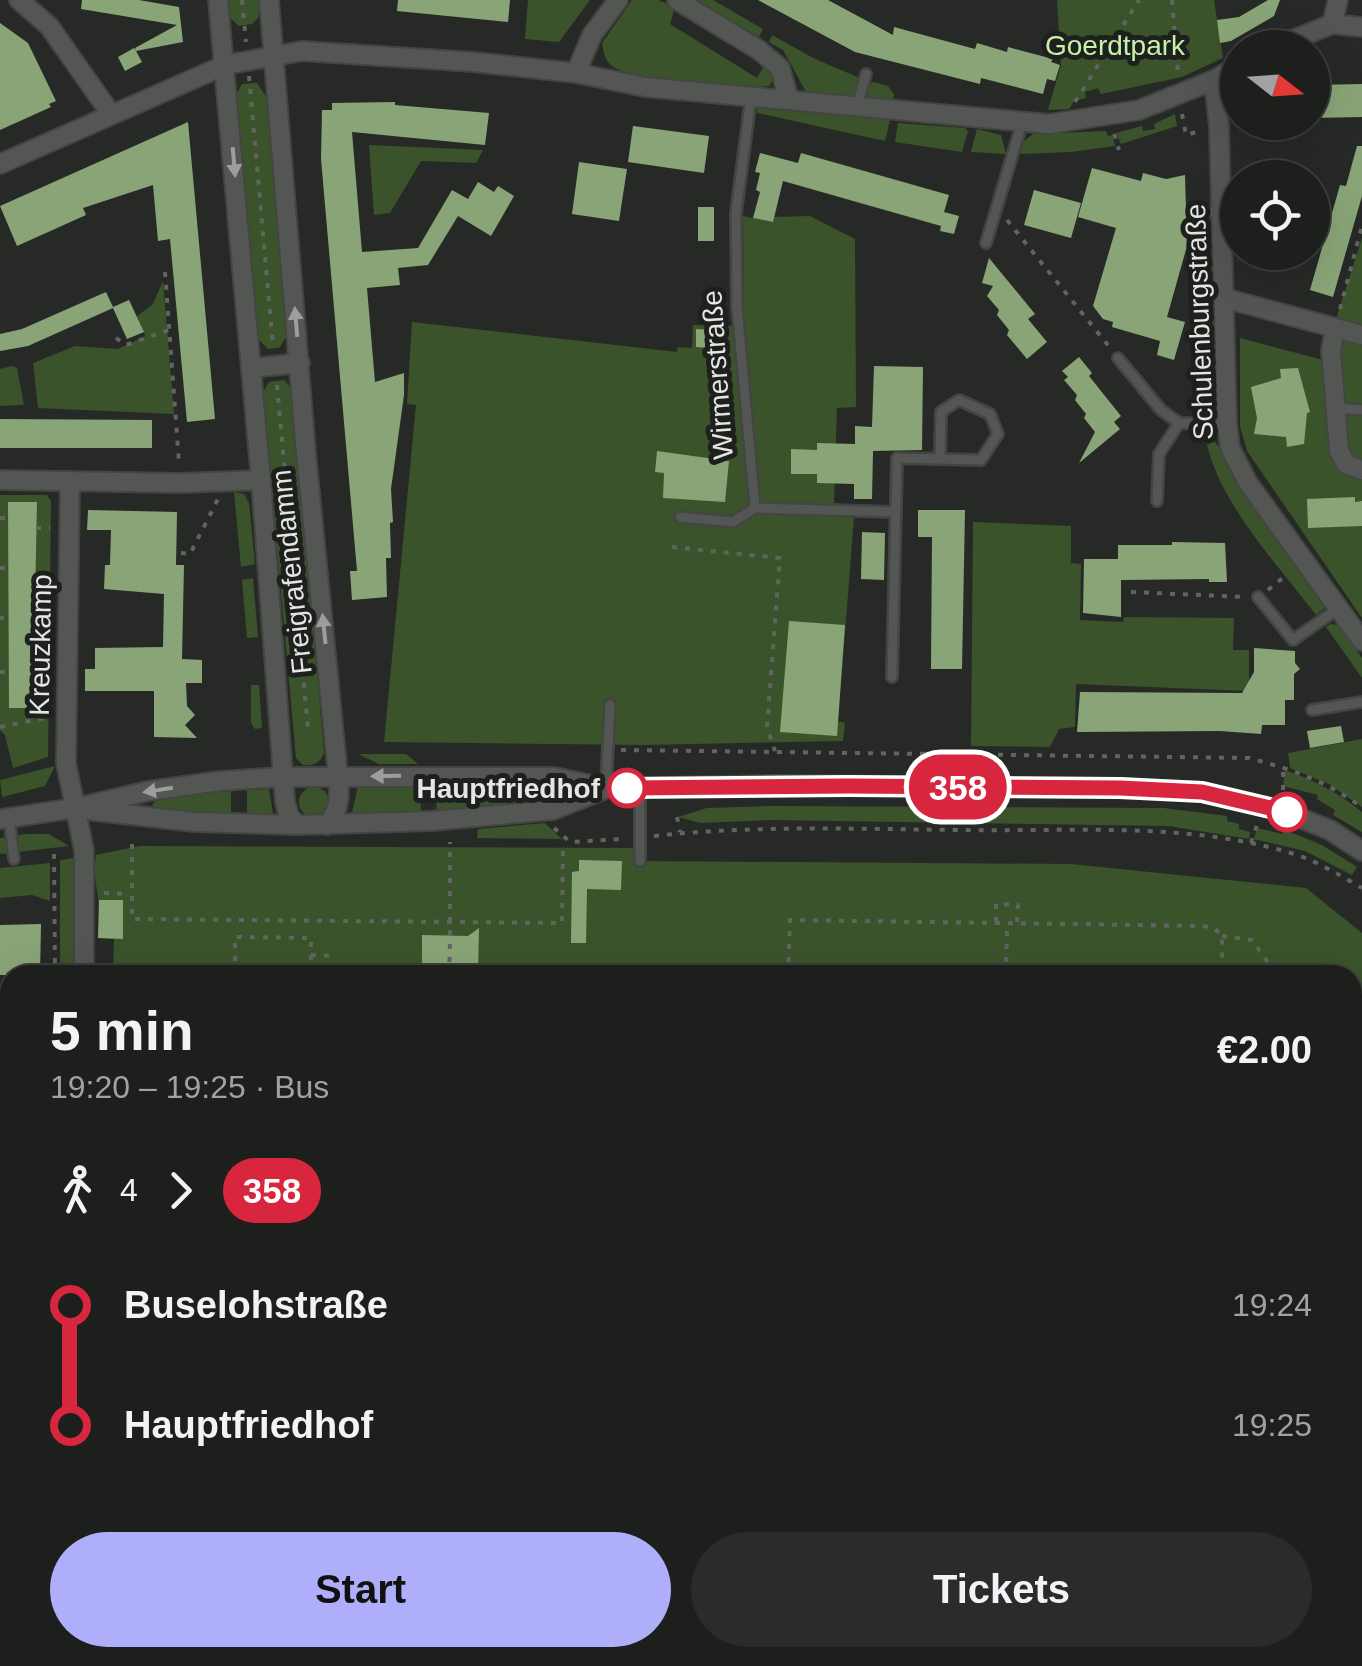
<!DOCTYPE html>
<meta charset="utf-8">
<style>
:root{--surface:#1d1f1c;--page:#2a2c29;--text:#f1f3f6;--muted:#a0a2a3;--line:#3b3d3b;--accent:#afaefa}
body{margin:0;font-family:Helvetica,sans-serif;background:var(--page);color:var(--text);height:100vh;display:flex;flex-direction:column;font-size:38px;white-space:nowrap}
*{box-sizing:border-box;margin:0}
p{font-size:32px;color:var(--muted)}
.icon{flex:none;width:55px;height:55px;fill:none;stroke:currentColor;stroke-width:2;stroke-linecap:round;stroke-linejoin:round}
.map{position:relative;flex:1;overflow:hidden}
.panel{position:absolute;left:0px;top:965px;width:1362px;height:702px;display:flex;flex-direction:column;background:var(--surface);border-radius:30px 30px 0 0;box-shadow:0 10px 40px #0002,0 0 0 2px var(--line)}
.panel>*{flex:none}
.badge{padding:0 20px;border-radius:32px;font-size:35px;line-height:65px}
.needle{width:65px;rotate:107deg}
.buttons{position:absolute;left:1220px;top:30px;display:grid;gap:20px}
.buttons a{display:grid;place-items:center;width:110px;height:110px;border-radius:50%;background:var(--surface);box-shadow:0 10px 40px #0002,0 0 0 2px var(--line);font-size:50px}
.map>.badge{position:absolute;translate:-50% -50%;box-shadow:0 0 0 5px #fff}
.legs{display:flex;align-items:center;gap:15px;height:110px;padding:0 50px;font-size:32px}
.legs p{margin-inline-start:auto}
.summary{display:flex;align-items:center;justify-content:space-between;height:170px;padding:0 50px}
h1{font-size:55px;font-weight:600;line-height:75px}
.action{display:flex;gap:20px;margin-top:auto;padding:20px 50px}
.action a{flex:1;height:115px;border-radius:60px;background:var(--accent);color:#111;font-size:40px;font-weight:600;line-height:115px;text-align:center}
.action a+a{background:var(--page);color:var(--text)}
ul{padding:0 50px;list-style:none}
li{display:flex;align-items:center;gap:35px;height:120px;font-size:38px}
li i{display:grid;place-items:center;width:15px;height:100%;margin:0 12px;background:currentColor}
li i::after{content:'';width:25px;height:25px;margin:-12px;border:8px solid;border-radius:50%;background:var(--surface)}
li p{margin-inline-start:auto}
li:first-child i{background:linear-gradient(#0000 50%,currentColor 0)}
li:last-child i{background:linear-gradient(currentColor 50%,#0000 0)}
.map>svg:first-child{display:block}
</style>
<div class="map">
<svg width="1362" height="1666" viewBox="0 0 1362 1666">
<rect width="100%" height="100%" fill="#272926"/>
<g fill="#3b532b">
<polygon points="225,0 260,0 258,18 252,24 239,26 230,18"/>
<polygon points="528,0 590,0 559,42 525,39"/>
<path d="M632 0H658L675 7 670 24 757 78 766 63 775 77 769 86C740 90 642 82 617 69 606 64 604 55 602 43Z"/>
<polygon points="695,0 713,0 763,29 759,37"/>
<polygon points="1057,0 1214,0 1223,58 1182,77 1101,94 1098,88 1085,92 1086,98 1074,101 1069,109 1048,110 1061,65"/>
<polygon points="772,35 815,59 860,78 854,98 806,92 783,50 769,42"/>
<polygon points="873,82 888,86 894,94 893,101 864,99 869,85"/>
<polygon points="257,83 267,98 287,336 279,348 268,349 258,339 234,99 242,84"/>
<polygon points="757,108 890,120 885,141 757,113"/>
<polygon points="1175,114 1177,126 1121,144 1116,133 1142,126 1143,131 1155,129 1154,124"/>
<polygon points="898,123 965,128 968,131 962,152 895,142"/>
<polygon points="977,129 1001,135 1006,154 971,152"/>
<polygon points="1106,131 1108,136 1112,135 1115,146 1071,152 1020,154 1023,142 1033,134"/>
<polygon points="369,145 483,150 476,163 421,161 390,213 374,215"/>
<polygon points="743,216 772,222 774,217 810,216 855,239 856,407 837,408 834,503 855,505 838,721 845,723 843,741 643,745 384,742 416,405 407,404 412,322 677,352 678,347 692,348 693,325 744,326"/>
<polygon points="1201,222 1206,223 1207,260 1214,261 1216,402 1206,415"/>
<polygon points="1362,238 1362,618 1247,451 1240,426 1240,338 1323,360"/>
<polygon points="163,281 174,414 38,408 33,363 75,346 118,349 145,336 137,316 153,304"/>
<polygon points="12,366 17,368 24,405 0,406 0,369"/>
<path d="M284 380 292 389 324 753C320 763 314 766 303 765L296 758 263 392 269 382Z"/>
<path d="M1205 434 1216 443 1326 607 1316 615C1278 565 1214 498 1205 434Z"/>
<polygon points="234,492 244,494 249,503 255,564 241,567"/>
<polygon points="0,495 47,495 51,501 48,757 13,768 5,735 0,730"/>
<polygon points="973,522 1071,526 1071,563 1081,564 1080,620 1123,622 1124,617 1234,618 1233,650 1249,650 1249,691 1076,684 1075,727 1059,729 1050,747 971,746"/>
<polygon points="253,578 258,637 247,638 242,580"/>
<polygon points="1330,624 1339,625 1362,658 1362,678 1326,627"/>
<polygon points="251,685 259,685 262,728 255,729 251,723"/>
<polygon points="1362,739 1362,807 1329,784 1290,768 1288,753"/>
<polygon points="358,754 406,754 418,764 379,764"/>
<polygon points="55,766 45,786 2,797 0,780"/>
<path d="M1285 770C1314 780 1339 793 1362 812V832L1333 815 1335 810 1317 799 1318 795 1283 786Z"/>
<polygon points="420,784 421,813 352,813 358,785"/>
<polygon points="435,784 551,785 557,792 555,799 547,802 437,812"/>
<circle cx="314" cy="802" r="15"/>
<polygon points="269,789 273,814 247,815 247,790"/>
<polygon points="231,791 231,814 160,812 152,805 158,796"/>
<polygon points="772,806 1164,808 1227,816 1227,821 1239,824 1239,829 1250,832 1249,839 1168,826 770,820 701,823 678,817 707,808"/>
<polygon points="545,823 562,839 477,838 478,829"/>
<polygon points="1257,828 1282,834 1285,830 1322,845 1357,867 1352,875 1305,851 1254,839"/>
<polygon points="27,834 49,834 69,846 0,854 0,838"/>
<path d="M140 846 634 848 635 861 1071 864 1306 888 1362 933V1666H353L363 1658H1352V975H113L114 939 98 938C99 927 100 915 99 905 97 886 93 877 96 855Z"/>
<polygon points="74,858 74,975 60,975 60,860"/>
<polygon points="50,863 50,901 32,895 0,898 0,868"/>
</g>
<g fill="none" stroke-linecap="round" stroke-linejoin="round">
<polyline stroke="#061600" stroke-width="6" points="0,1605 4,1601"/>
</g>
<g fill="#89a577">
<polygon points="82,0 139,0 179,7 183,42 136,51 142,62 125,71 118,57 134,48 136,51 135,48 177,25 81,9"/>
<polygon points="398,0 510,0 508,22 397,11"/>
<polygon points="758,0 828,0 893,35 894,27 975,49 977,43 1007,52 1008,47 1053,59 1051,62 1060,65 1055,81 1047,79 1043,94 981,78 980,84 855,52"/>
<polygon points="1268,0 1280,0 1274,16 1231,41 1220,43 1217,20 1239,17"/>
<polygon points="0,23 28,43 56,101 49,104 51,107 0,130"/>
<polygon points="1362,84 1362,117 1312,118 1312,85"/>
<polygon points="395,102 395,105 489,113 485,145 352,132 362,252 418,248 452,190 468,199 478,182 494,192 498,186 514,196 491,236 458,216 428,265 398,268 400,285 367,288 375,382 404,373 404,395 391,489 393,522 390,523 391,558 386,558 387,597 352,600 350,571 357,571 321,159 322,110 332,110 332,103"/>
<polygon points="188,122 215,419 187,422 170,239 158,241 153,185 83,208 86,215 17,246 0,206"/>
<polygon points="633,126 709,136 704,173 628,162"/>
<polygon points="1357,146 1362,146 1362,196 1333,297 1310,290 1340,185 1346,186"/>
<polygon points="760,153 798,163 801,153 949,195 944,212 959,216 954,234 940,231 941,226 783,181 773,222 753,218 760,192 756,190 760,173 755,172"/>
<polygon points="579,162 627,169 619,221 572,214"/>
<polygon points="1092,168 1141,181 1143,173 1166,179 1185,175 1187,246 1167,317 1185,322 1174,360 1157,355 1160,341 1112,327 1113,322 1103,319 1093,306 1116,228 1078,217"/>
<polygon points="1034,190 1081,203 1071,238 1024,225"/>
<rect x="698" y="207" width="16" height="34"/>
<polygon points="989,258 1035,314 1028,319 1047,342 1027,359 1007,335 1009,330 997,315 999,310 987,296 993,286 982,283"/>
<polygon points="106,292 113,307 129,300 144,332 127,339 113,308 28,346 0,351 0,334 22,329"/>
<polygon points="696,329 713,330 713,348 696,347"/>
<polygon points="1079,357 1092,373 1089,376 1121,416 1114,422 1120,429 1079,463 1095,432 1084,418 1086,414 1075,400 1077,395 1064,380 1068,377 1062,371"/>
<polygon points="874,366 923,367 922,450 873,451 872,499 854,499 854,484 817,483 817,474 791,474 791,449 817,450 817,443 855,444 855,426 872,427"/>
<polygon points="1298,368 1310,412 1307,413 1304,444 1287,447 1286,437 1254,434 1257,418 1251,387 1281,378 1280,369"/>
<polygon points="0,419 152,420 152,448 0,448"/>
<polygon points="657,451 729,461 725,502 663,498 664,473 655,472"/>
<polygon points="1355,497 1355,502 1362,501 1362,526 1308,528 1307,499"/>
<polygon points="8,502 37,502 34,652 38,653 37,708 9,708"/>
<polygon points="88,510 177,512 176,565 184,565 182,659 202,660 202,683 186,683 187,706 195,715 185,725 197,738 154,737 154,691 85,691 85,669 95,669 95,648 163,647 164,594 104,589 105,565 110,565 111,530 87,530"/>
<polygon points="918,510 965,510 962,669 931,669 932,537 918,537"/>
<polygon points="862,532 885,533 884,580 861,579"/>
<polygon points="1172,542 1225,543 1227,582 1209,582 1209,579 1121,580 1121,617 1083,613 1084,559 1118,559 1118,545 1172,545"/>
<polygon points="789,621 845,625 837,736 780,732"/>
<polygon points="1254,648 1295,651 1295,663 1300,669 1294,674 1294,700 1285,700 1285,725 1262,725 1261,734 1220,731 1077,732 1080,692 1242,693 1254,672"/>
<polygon points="1341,726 1344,742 1310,748 1307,731"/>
<polygon points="579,860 622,861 621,890 587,889 586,943 571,943 572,872 579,871"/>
<polygon points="99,900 123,900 123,939 98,938"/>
<polygon points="41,924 40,975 0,975 0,925"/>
<polygon points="479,928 478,975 422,975 422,935 468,936"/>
</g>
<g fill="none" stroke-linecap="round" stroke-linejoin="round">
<g stroke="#434542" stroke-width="14">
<g id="service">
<polyline points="751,97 736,213 737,307 755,508 896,512"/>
<polyline points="857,106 866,74"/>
<polyline points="1196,213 1222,211"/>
<polyline points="986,243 1022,123"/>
<polyline points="1118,358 1161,410 1179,423 1227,424"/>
<polyline points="1336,408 1362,410"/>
<polyline points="1157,501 1159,454 1179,423"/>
<polyline points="680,517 733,522 755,508"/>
<polyline points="1258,597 1293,640 1339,608"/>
<polyline points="892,677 897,458 981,460 998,434 990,414 959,400 941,412 940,459"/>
<polyline points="1312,710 1362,702"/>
<polyline points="640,787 640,861"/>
<polyline points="606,788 610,705"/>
<polyline points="9,817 14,859"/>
</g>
</g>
<g stroke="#434542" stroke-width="22">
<g id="minor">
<polyline points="19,0 49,26 111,114"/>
<polyline points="218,0 261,480 285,802 289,816 297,825"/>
<path d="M269 0 306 454 338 776C340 796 340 809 327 825"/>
<polyline points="677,0 759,50 780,68 789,100"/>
<polyline points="1332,24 1338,0"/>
<polyline points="1273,48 1332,24 1362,27"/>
<polyline points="576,73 592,35 618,0"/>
<polyline points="1214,80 1219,127 1227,424 1230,448 1248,483 1362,641"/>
<polyline points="0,164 225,65 302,51 474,62 576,73 645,87 1049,124 1139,110 1214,80 1238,66"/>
<polyline points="1224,298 1362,335"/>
<polyline points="1335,328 1331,351 1339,451 1346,464 1362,470"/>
<polyline points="251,368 300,363"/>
<polyline points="0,480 180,483 261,480"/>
<polyline points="70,481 66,763 84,850 84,975"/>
<polyline points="87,810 195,822 297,825 431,821 553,810 605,789"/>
<polyline points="0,819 76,808 148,791 220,781 283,777 554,777 606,788 774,785 1119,788 1202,792 1280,810 1330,830 1362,851"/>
<polyline points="0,1423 10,1414"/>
<polyline points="0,1458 10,1449"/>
<polyline points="0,1616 10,1627"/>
<polyline points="37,1658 44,1666"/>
<polyline points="332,1658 336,1666"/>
</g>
</g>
<g stroke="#626461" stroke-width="4" stroke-dasharray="5 8" stroke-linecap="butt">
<polyline points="242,0 246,42"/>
<polyline points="1172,0 1178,75"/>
<polyline points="249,76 273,346"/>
<polyline points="1075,102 1139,0"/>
<polyline points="1182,114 1186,135 1200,131"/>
<polyline points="1114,134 1119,150"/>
<polyline points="1007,220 1111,349"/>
<polyline points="165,272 179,463"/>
<polyline points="1340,309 1362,226"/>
<polyline points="116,338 126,345 169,330"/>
<polyline points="277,385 308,729"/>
<polyline points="0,518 5,518"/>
<polyline points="36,528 50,528"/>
<polyline points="672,547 780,558 767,727 775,751"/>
<polyline points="181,553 190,554 218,499"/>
<polyline points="0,568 5,568"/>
<polyline points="35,577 49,577"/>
<polyline points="1268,590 1284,577"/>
<polyline points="1131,592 1246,597"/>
<polyline points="0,618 4,618"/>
<polyline points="35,628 48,629"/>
<polyline points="0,672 5,672"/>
<polyline points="0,727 49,717"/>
<path d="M621 750 1249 758C1294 770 1323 780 1362 807"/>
<polyline points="1283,790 1283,766"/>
<polyline points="677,817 680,832"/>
<polyline points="554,828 570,842 624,839"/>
<path d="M654 836C756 825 857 829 959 830 1069 832 1188 821 1294 854 1319 862 1339 875 1362 888"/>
<polyline points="1251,843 1257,825"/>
<polyline points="132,844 132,919 562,923 563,845"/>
<polyline points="54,854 55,975"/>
<polyline points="104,893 130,894"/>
<polyline points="996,922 996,904 1018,905 1017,924"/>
<polyline points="450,935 450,842"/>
<polyline points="1222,936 1252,940 1277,975"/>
<polyline points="311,955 310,973 235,972 235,937 311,938 311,955 334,956"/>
<polyline points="449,975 450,942"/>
<polyline points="788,975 790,920 1203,926 1214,928 1222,936 1222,975"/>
<polyline points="1006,975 1007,925"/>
<polyline points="1352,1077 1362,1082"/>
<polyline points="1352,1078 1352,1219"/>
<polyline points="1352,1291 1362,1291"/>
<polyline points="1352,1462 1362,1462"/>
<polyline points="892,1658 902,1666"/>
<polyline points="1138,1658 1154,1666"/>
<polyline points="1173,1658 1185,1666"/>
<polyline points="1295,1658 1309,1666"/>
<polyline points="1144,1660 1155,1658"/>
<polyline points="483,1666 483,1658"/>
<polyline points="580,1666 580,1658"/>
<polyline points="671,1666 671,1658"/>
<polyline points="728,1666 735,1658"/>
<polyline points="760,1666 768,1658"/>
<polyline points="782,1666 789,1658"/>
<polyline points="827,1666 835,1658"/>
<polyline points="947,1666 947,1658"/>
<polyline points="1048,1666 1048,1658"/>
<polyline points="1108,1666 1113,1658"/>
<polyline points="1347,1666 1347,1658"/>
</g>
<use href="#service" stroke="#545653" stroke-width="9"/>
<use href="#minor" stroke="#545653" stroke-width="18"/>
</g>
<defs><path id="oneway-solid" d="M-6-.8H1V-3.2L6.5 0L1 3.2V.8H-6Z" transform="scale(2.5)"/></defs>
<g fill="#9c9e9c">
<use href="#oneway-solid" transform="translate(234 162) rotate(85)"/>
<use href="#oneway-solid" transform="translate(296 322) rotate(-95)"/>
<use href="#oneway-solid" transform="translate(324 629) rotate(-96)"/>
<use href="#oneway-solid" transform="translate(386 776) rotate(179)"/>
<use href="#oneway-solid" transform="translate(158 790) rotate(171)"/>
</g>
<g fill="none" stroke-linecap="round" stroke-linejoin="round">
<g stroke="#fff" stroke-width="22">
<polyline id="line-1" points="627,788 848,786 1120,788 1202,792 1287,812"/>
</g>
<use href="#line-1" stroke="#d7263d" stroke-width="15"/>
</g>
<g fill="#fff" stroke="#d7263d" stroke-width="5">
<circle cx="627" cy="788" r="18"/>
<circle cx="1287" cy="812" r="18"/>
</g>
<g text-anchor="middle" stroke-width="10" stroke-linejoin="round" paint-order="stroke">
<g font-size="28" fill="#c5f1ab" stroke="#1e201d">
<text x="1115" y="55">Goerdtpark</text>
</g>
<g font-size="28" fill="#e5e6e4" stroke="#1e201d">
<text transform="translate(1199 322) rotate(-92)" y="10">Schulenburgstraße</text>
<text transform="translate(717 375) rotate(-94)" y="10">Wirmerstraße</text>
<text transform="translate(291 572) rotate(-96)" y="10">Freigrafendamm</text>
<text transform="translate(40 645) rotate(-89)" y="10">Kreuzkamp</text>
</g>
<g font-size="28" font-weight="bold" fill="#e5e6e4" stroke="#1e201d" text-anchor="end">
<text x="600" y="798">Hauptfriedhof</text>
</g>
</g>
</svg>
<div class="buttons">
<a><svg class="needle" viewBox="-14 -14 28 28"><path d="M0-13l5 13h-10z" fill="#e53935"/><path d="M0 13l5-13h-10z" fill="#a0a2a3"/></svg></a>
<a><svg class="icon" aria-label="locate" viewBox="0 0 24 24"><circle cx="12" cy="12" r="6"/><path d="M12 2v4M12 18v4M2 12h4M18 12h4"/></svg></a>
</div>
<b class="badge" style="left:958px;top:787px;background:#d7263d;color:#fff">358</b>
<section class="panel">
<div class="summary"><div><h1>5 min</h1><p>19:20 – 19:25 · Bus</p></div><b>€2.00</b></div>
<div class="legs"><svg class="icon" aria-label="walk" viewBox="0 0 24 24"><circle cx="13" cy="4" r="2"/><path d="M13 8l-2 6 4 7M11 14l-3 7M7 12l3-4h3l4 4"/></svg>4<svg class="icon" aria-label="forward" viewBox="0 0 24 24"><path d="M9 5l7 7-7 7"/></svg><b class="badge" style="background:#d7263d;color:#fff">358</b></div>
<ul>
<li><i style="color:#d7263d"></i><b>Buselohstraße</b><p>19:24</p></li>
<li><i style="color:#d7263d"></i><b>Hauptfriedhof</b><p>19:25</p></li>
</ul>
<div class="action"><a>Start</a><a>Tickets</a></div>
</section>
</div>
